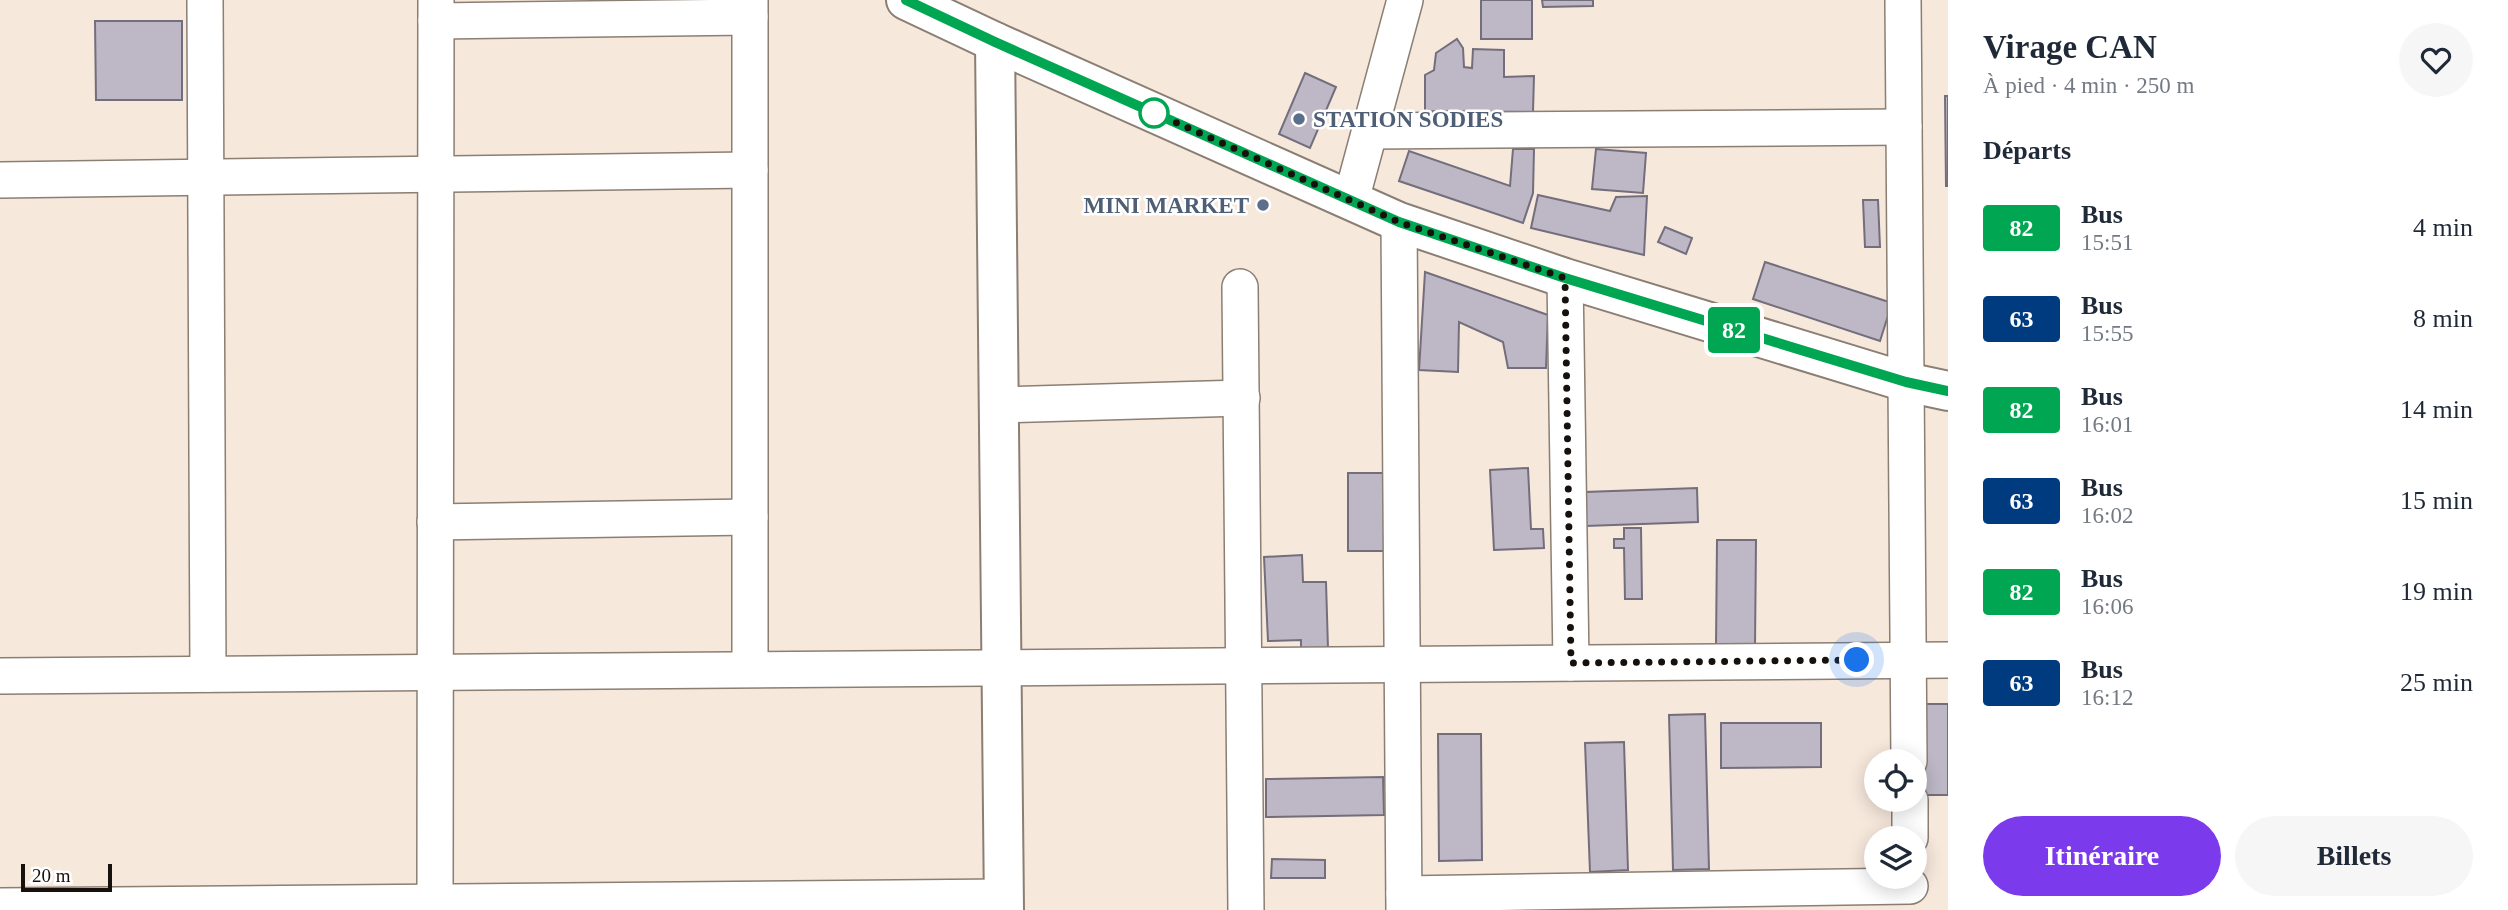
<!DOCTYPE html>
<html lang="fr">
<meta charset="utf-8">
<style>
:root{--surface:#fff;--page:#f6f6f7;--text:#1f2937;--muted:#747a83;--accent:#7c3aed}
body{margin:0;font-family:"Times New Roman",serif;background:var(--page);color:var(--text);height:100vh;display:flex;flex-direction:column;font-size:26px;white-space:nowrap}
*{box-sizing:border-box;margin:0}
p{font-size:23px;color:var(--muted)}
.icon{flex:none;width:38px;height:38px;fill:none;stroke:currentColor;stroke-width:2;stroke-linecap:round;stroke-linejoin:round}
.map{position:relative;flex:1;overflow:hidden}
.sheet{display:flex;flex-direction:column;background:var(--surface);width:560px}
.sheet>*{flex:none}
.badge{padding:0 14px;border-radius:5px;font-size:24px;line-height:46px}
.buttons{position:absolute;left:1864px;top:749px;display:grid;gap:14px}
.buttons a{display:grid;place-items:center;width:63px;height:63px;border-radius:50%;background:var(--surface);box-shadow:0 4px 18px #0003;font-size:35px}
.scale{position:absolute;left:21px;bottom:18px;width:91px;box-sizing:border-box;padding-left:7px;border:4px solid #16110d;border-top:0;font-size:19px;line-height:24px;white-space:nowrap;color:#16110d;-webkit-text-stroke:5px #fff;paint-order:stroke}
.you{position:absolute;width:35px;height:35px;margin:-18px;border:5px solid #fff;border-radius:50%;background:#1a73e8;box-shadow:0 0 0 10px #1a73e833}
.map>.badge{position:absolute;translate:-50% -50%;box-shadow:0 0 0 4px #fff}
h2{padding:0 35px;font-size:26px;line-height:63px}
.round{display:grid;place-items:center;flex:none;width:74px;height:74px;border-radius:37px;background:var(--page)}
.headline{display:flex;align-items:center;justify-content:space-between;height:119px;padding:0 35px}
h1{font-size:33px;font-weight:800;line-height:52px}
.primary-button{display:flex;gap:14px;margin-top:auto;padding:14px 35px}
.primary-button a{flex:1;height:80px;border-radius:42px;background:var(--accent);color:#fff;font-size:28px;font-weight:800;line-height:80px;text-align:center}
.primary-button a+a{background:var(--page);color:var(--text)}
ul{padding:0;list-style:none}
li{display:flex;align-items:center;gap:21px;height:91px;padding:0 35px}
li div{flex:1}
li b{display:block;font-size:26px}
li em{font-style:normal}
li .badge{min-width:77px;font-weight:700;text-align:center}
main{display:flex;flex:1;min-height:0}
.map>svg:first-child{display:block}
</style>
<main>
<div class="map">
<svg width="1948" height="910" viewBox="0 0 1948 910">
<rect width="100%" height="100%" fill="#f7e8dc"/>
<g fill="#bdb7c6" stroke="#736e7c" stroke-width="2">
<rect x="1481" y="0" width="51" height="39"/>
<polygon points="1542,0 1593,0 1593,6 1543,7"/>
<polygon points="95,21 182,21 182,100 96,100"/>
<polygon points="1457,39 1463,48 1464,67 1472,68 1473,49 1504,50 1504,77 1534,76 1533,112 1425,111 1425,75 1434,70 1436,53"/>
<polygon points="1305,73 1336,87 1310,148 1279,134"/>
<polygon points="1945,96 1948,96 1948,186 1946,186"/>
<polygon points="1513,149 1534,149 1533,193 1523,223 1399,181 1409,151 1510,186"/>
<polygon points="1596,149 1646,153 1643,193 1592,189"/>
<polygon points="1538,195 1610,211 1616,197 1647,196 1644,255 1531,228"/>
<polygon points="1863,200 1878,200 1880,247 1865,247"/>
<polygon points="1665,227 1692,238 1686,254 1658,242"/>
<polygon points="1765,262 1892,303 1880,341 1753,299"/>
<polygon points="1425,272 1548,315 1546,368 1508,368 1503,342 1459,322 1458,372 1419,370"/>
<polygon points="1528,468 1531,529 1543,529 1544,548 1494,550 1490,470"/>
<polygon points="1348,473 1385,473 1384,551 1348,551"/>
<polygon points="1697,488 1698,522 1586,526 1585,492"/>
<polygon points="1624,528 1641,528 1642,599 1625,599 1624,548 1614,548 1614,539 1624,539"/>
<polygon points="1717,540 1756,540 1755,648 1716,647"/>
<polygon points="1302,555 1303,582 1326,582 1328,648 1301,649 1301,640 1268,641 1264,557"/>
<polygon points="1921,704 1948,704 1948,795 1922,795"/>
<polygon points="1705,714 1709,869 1673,870 1669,715"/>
<polygon points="1721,723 1821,723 1821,767 1721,768"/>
<polygon points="1438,734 1481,734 1482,860 1439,861"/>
<polygon points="1624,742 1628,870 1590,872 1585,743"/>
<polygon points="1383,777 1384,815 1266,817 1266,779"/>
<polygon points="1272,859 1325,860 1325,878 1271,878"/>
</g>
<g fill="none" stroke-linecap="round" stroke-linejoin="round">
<g stroke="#8b7e73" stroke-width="38">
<g id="street">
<polyline points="205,0 208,674"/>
<polyline points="750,0 750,669"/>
<polyline points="1903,0 1909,761"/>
<polyline points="436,21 750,17"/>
<polyline points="1370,131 1904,127"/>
<polyline points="0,180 750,170"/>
<polyline points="1351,200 1405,0"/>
<polyline points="1399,222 1404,910"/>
<polyline points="1565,278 1571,663"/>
<polyline points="1240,287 1246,910"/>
<polyline points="999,405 1242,398"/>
<polyline points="435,522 750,517"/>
<polyline points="0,676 1948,660"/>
<polyline points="1910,800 1910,838"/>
<polyline points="1404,894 1910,886"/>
<polyline points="435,902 436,0"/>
<polyline points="0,906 1004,897"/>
</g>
</g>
<g stroke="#8b7e73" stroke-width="42">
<g id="secondary">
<polyline points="906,0 995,42 1399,222 1565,278 1906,382 1948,391"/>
<polyline points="995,42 1004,910"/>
</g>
</g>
<use href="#street" stroke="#fff" stroke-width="35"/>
<use href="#secondary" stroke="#fff" stroke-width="38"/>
</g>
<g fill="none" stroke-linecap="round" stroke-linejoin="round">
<g stroke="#fff" stroke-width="16">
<polyline id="line" points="906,0 995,42 1399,222 1565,278 1906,382 1948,391"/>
</g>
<use href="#line" stroke="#00a651" stroke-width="10"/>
<polyline stroke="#16110d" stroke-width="7" stroke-dasharray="0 12.6" points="1154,113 1148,110 1399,222 1565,278 1571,663 1857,660"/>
</g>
<circle fill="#fff" stroke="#00a651" stroke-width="3.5" cx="1154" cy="113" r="14"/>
<g fill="#5c6f8a" stroke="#fff" stroke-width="2.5">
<circle cx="1299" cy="119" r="7"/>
<circle cx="1263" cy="205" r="7"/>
</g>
<g text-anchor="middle" stroke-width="5" stroke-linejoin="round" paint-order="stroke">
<g font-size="23" font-weight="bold" fill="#4e5e75" stroke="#fff" text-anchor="start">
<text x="1313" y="127">STATION SODIES</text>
<text x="1249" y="213" text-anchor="end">MINI MARKET</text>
</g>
</g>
</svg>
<div class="buttons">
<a><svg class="icon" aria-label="locate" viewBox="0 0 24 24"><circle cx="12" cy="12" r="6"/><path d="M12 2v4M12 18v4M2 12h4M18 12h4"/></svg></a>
<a><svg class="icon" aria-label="layers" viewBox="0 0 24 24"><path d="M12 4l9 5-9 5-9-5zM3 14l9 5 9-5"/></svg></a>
</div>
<div class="scale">20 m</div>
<div class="you" style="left:1857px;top:660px"></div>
<b class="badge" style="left:1734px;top:330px;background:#00a651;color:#fff">82</b>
</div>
<section class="sheet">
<div class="headline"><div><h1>Virage CAN</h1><p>À pied · 4 min · 250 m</p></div><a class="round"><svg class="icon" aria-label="heart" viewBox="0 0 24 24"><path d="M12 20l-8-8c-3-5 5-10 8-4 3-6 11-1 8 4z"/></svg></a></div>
<h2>Départs</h2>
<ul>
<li><span class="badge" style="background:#00a651;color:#fff">82</span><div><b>Bus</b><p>15:51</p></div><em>4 min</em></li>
<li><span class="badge" style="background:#003b80;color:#fff">63</span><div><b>Bus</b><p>15:55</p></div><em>8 min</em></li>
<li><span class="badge" style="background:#00a651;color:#fff">82</span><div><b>Bus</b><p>16:01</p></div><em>14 min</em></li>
<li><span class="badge" style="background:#003b80;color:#fff">63</span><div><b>Bus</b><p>16:02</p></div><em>15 min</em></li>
<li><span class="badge" style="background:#00a651;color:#fff">82</span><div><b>Bus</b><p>16:06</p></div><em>19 min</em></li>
<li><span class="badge" style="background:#003b80;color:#fff">63</span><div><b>Bus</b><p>16:12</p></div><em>25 min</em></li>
</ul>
<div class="primary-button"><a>Itinéraire</a><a>Billets</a></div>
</section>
</main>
